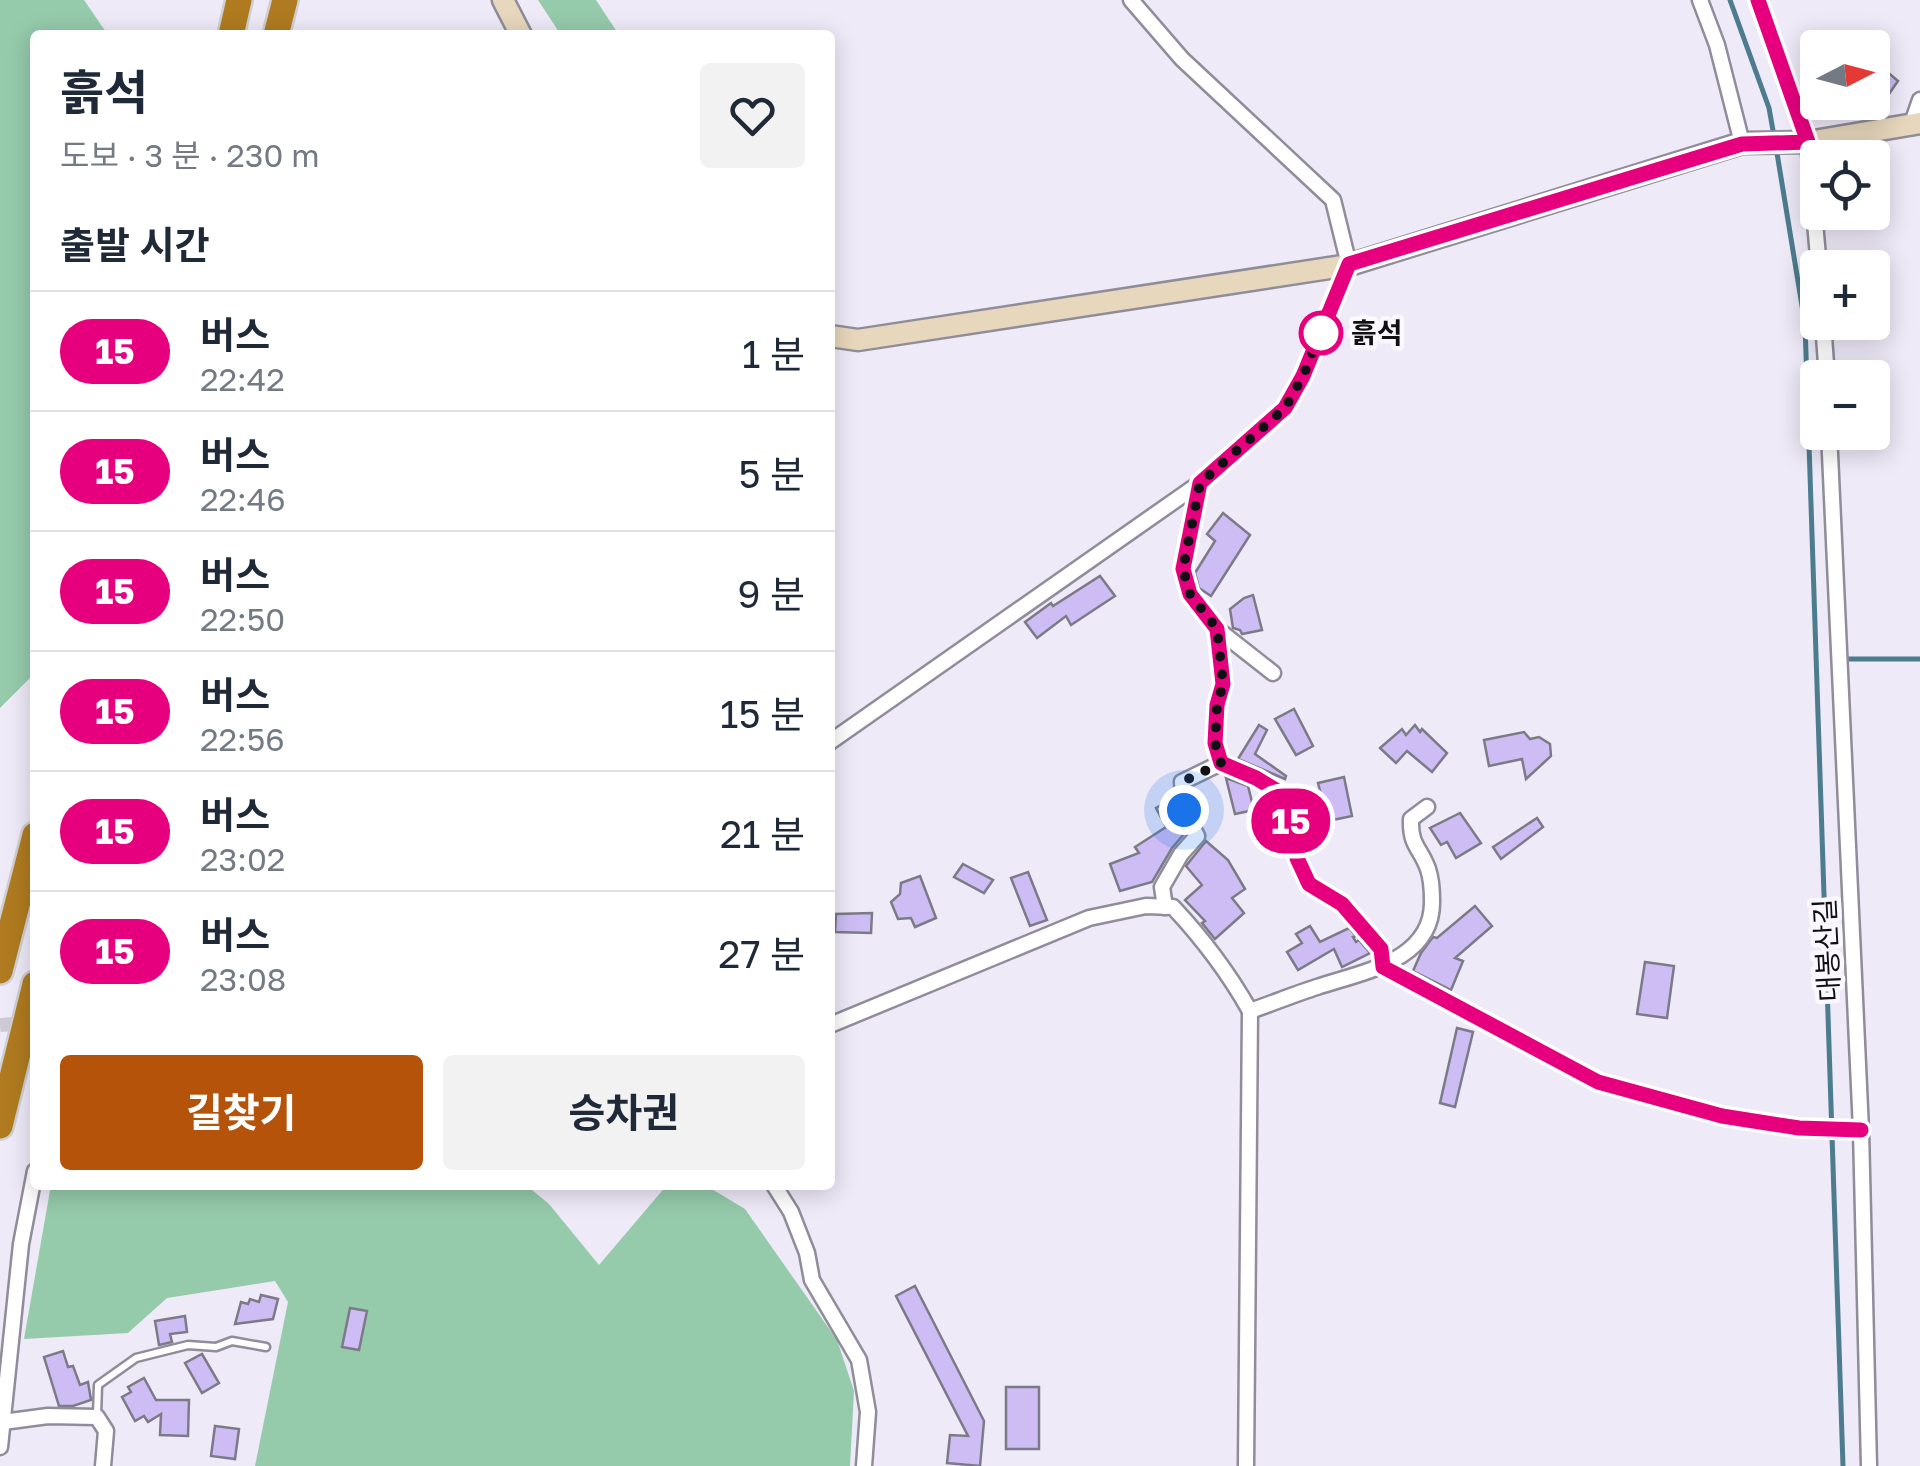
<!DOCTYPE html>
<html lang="ko">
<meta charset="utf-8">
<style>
:root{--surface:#fff;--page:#f2f2f3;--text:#1f2937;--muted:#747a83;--line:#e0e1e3;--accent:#b45309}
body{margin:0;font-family:"Golos Text","Noto Sans KR",sans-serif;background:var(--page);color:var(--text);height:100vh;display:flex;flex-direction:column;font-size:38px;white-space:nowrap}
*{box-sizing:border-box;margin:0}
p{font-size:32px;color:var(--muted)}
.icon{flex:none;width:55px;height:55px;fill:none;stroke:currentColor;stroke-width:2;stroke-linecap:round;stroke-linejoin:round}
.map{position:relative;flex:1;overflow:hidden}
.sheet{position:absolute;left:30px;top:30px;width:805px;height:1160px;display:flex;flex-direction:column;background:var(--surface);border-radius:10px;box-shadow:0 5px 25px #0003}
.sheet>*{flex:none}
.badge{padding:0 20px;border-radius:32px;font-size:35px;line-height:65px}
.needle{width:65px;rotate:84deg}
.controls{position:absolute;left:1800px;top:30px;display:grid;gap:20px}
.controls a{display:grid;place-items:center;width:90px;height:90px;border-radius:10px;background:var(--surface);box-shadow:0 5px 25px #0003;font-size:50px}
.you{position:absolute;width:50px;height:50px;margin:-25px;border:8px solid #fff;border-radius:50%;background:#1a73e8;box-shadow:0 0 0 15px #1a73e833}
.map>.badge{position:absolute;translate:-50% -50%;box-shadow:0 0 0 5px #fff}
h2{padding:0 30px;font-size:38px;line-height:90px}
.round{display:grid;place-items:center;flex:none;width:105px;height:105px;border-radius:10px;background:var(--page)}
.overview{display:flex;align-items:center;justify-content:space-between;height:170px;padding:0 30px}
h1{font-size:48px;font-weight:700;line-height:75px}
.action{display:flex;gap:20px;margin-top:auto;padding:20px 30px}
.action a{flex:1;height:115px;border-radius:10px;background:var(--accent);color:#fff;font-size:40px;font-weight:700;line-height:115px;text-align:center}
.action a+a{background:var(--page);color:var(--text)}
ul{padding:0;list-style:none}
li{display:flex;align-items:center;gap:30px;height:120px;padding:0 30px;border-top:2px solid var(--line)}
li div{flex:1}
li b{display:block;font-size:38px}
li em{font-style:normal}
li .badge{min-width:110px;font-weight:700;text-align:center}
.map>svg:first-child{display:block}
</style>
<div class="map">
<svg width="1920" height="1466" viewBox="0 0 1920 1466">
<rect width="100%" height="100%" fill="#eeeaf8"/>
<g fill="#95caab">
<polygon points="0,0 84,0 108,35 35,35 35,673 0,708"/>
<polygon points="538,0 596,0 619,35 561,35"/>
<polygon points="51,1185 526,1185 549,1204 599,1265 667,1185 705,1185 745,1209 837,1340 854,1391 850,1466 255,1466 288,1302 275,1281 167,1298 128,1333 24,1339"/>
</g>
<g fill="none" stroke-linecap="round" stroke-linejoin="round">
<g stroke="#4d7c8e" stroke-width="5">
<polyline points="1730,0 1769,108 1774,136"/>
<polyline points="1776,147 1805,324 1843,1466"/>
<polyline points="1849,659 1920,659"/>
</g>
</g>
<g fill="#cdbdf4" stroke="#7d7a87" stroke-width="2.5">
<polygon points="1872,59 1898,81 1882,104 1872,96"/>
<polygon points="1223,513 1250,535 1211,596 1199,588 1195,573 1215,541 1207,534"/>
<polygon points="1100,576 1115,596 1071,625 1066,616 1037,638 1025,622 1051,603 1053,606"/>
<polygon points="1253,595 1262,630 1242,634 1240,630 1233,628 1230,609 1244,598"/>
<polygon points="1294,709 1313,746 1296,755 1275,719"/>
<polygon points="1259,725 1267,730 1255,754 1286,776 1285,779 1238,759"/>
<polygon points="1415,725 1420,732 1422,729 1447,753 1432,772 1407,751 1396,763 1380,748 1402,729 1406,735"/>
<polygon points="1524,732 1530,739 1539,737 1550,744 1551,756 1526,779 1522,759 1489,766 1484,740"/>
<polygon points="1344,777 1352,816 1328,821 1318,783"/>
<polygon points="1226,778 1248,786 1254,810 1235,814"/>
<polygon points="1172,799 1174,815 1184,834 1172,848 1152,882 1120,891 1110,864 1139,853 1135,847 1166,827 1156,808"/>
<polygon points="1460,813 1481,843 1456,858 1447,842 1441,845 1430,828"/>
<polygon points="1537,818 1543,827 1501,859 1493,847"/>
<polygon points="1206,841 1228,860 1245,889 1232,898 1244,913 1215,939 1202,923 1205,921 1185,900 1202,885 1186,866"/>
<polygon points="963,864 993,880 984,893 954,877"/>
<polygon points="1028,872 1047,920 1030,926 1011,878"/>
<polygon points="920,876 936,918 915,927 911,918 898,919 891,902 900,894 901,883"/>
<polygon points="1475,906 1492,926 1455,958 1463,961 1451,990 1413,971 1421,953 1433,937 1437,938"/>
<polygon points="872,913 871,933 835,932 836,914"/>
<polygon points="1310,926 1320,942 1349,928 1356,936 1353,937 1356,942 1359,940 1370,953 1342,967 1334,949 1298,970 1287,952 1302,943 1296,934"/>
<polygon points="1645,962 1674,966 1667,1018 1637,1014"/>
<polygon points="1457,1028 1473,1032 1455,1107 1440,1103"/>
<polygon points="915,1286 984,1421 980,1466 947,1463 950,1435 968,1436 896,1296"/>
<polygon points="261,1295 278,1299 273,1319 235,1324 241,1302 248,1304 250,1299 259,1302"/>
<polygon points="350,1308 367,1311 359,1350 342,1347"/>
<polygon points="185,1316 187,1332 170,1334 172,1342 159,1345 155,1321"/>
<polygon points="63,1351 68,1367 73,1366 80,1385 88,1382 91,1400 73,1406 59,1406 44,1357"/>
<polygon points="202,1354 219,1383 202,1393 185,1363"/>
<polygon points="144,1378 156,1400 189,1400 188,1436 160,1435 161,1414 148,1422 144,1416 135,1421 122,1397 131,1392 128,1387"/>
<rect x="1006" y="1387" width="33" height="62"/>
<polygon points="215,1426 239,1429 235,1459 211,1456"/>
</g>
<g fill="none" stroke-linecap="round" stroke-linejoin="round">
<polyline stroke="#cdc9d6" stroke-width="14" stroke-dasharray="14 7" stroke-linecap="butt" points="0,1025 29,1023"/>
<g stroke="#908c99" stroke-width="11">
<polyline id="lane" points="97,1415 98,1385 136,1358 188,1345 216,1347 232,1341 266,1347"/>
</g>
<g stroke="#908c99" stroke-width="19">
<g id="street">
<polyline points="1700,0 1717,45 1742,143"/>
<polyline points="1758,0 1808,142 1819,268"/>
<polyline points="1911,126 1920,100"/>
<polyline points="1823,322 1827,378"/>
<polyline points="1829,432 1861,1130 1869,1466"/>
<polyline points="1200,483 1183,569 1190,594 1217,629 1273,673"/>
<polyline points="1217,629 1223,684 1217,705 1215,743 1221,763 1256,778 1284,795 1290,813 1297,859 1309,884 1342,904 1381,949 1383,967 1599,1082 1722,1116 1799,1129 1861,1130"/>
<polyline points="830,742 1200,483 1285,408 1303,376 1349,265 1333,200 1182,59 1131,0"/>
<polyline points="1165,907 1162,887 1181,854 1197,836 1184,811 1182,782 1221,763"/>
<path d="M830 1025 1089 918 1146 906 1173 907C1203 939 1228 972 1250 1011 1273 1003 1295 994 1317 987 1362 972 1434 961 1432 900 1432 891 1431 878 1428 869 1420 847 1410 846 1411 819L1427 807"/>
<polyline points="774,1185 791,1212 807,1253 812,1280 859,1360 868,1412 864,1466"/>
<polyline points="3,1422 48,1416 97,1417 106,1431 103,1466"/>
<polyline points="0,1447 21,1244 35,1171"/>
<polyline points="1246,1466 1250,1011"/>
</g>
</g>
<g stroke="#908c99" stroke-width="25">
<g id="secondary">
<polyline points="503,0 521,35"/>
<polyline points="830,336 858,340 1349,265 1742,143 1808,142 1920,123"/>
</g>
</g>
<g stroke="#cfcfd0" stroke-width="30">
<g id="highway">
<polyline points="231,35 239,0"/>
<polyline points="276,35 285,0"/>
<polyline points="0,971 35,835"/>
<polyline points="0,1126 35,984"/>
</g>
</g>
<use href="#lane" stroke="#fff" stroke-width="6"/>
<use href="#street" stroke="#fff" stroke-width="14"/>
<use href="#secondary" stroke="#e7d7bc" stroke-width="20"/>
<use href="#highway" stroke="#b07b20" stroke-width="25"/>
</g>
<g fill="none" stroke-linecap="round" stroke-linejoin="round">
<g stroke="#fff" stroke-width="22">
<polyline id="line" points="1758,0 1808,142 1742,144 1349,264 1303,376 1285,408 1200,483 1183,569 1190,594 1217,629 1223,684 1217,705 1215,743 1221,763 1256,778 1284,795 1290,813 1297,858 1309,884 1342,904 1381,949 1383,967 1598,1082 1722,1116 1799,1128 1861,1130"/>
</g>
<use href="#line" stroke="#e6007e" stroke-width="15"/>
<polyline stroke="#110f14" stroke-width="10" stroke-dasharray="0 18" points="1184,810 1182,782 1221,763 1215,743 1217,705 1223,684 1217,629 1190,594 1183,569 1200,483 1285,408 1303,376 1326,320 1321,333"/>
</g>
<circle fill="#fff" stroke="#e6007e" stroke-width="5" cx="1321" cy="333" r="20"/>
<g text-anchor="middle" stroke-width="9" stroke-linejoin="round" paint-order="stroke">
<g font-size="28" font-weight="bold" fill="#110f14" stroke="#faf8fe" text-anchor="start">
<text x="1351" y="343">흙석</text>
</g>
<g font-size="28" fill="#110f14" stroke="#faf8fe">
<text transform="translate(1827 950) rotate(-93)" y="10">대봉산길</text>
</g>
</g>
</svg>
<div class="controls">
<a><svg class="needle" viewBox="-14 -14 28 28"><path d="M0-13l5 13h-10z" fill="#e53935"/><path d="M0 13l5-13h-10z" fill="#747a83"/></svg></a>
<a><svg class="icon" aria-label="locate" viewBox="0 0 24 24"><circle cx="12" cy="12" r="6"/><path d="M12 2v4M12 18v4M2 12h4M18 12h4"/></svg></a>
<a>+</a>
<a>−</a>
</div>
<div class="you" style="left:1184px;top:810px"></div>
<b class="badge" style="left:1291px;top:821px;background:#e6007e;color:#fff">15</b>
<section class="sheet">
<div class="overview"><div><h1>흙석</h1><p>도보 · 3 분 · 230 m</p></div><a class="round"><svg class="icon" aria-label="heart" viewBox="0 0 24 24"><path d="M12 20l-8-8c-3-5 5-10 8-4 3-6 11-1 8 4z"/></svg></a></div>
<h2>출발 시간</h2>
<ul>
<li><span class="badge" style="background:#e6007e;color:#fff">15</span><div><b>버스</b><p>22:42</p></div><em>1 분</em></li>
<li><span class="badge" style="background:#e6007e;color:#fff">15</span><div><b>버스</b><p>22:46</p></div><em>5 분</em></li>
<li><span class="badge" style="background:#e6007e;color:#fff">15</span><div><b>버스</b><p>22:50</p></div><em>9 분</em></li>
<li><span class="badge" style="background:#e6007e;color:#fff">15</span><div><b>버스</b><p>22:56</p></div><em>15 분</em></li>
<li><span class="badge" style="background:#e6007e;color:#fff">15</span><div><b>버스</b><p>23:02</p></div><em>21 분</em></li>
<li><span class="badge" style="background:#e6007e;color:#fff">15</span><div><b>버스</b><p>23:08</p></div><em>27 분</em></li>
</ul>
<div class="action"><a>길찾기</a><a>승차권</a></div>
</section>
</div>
